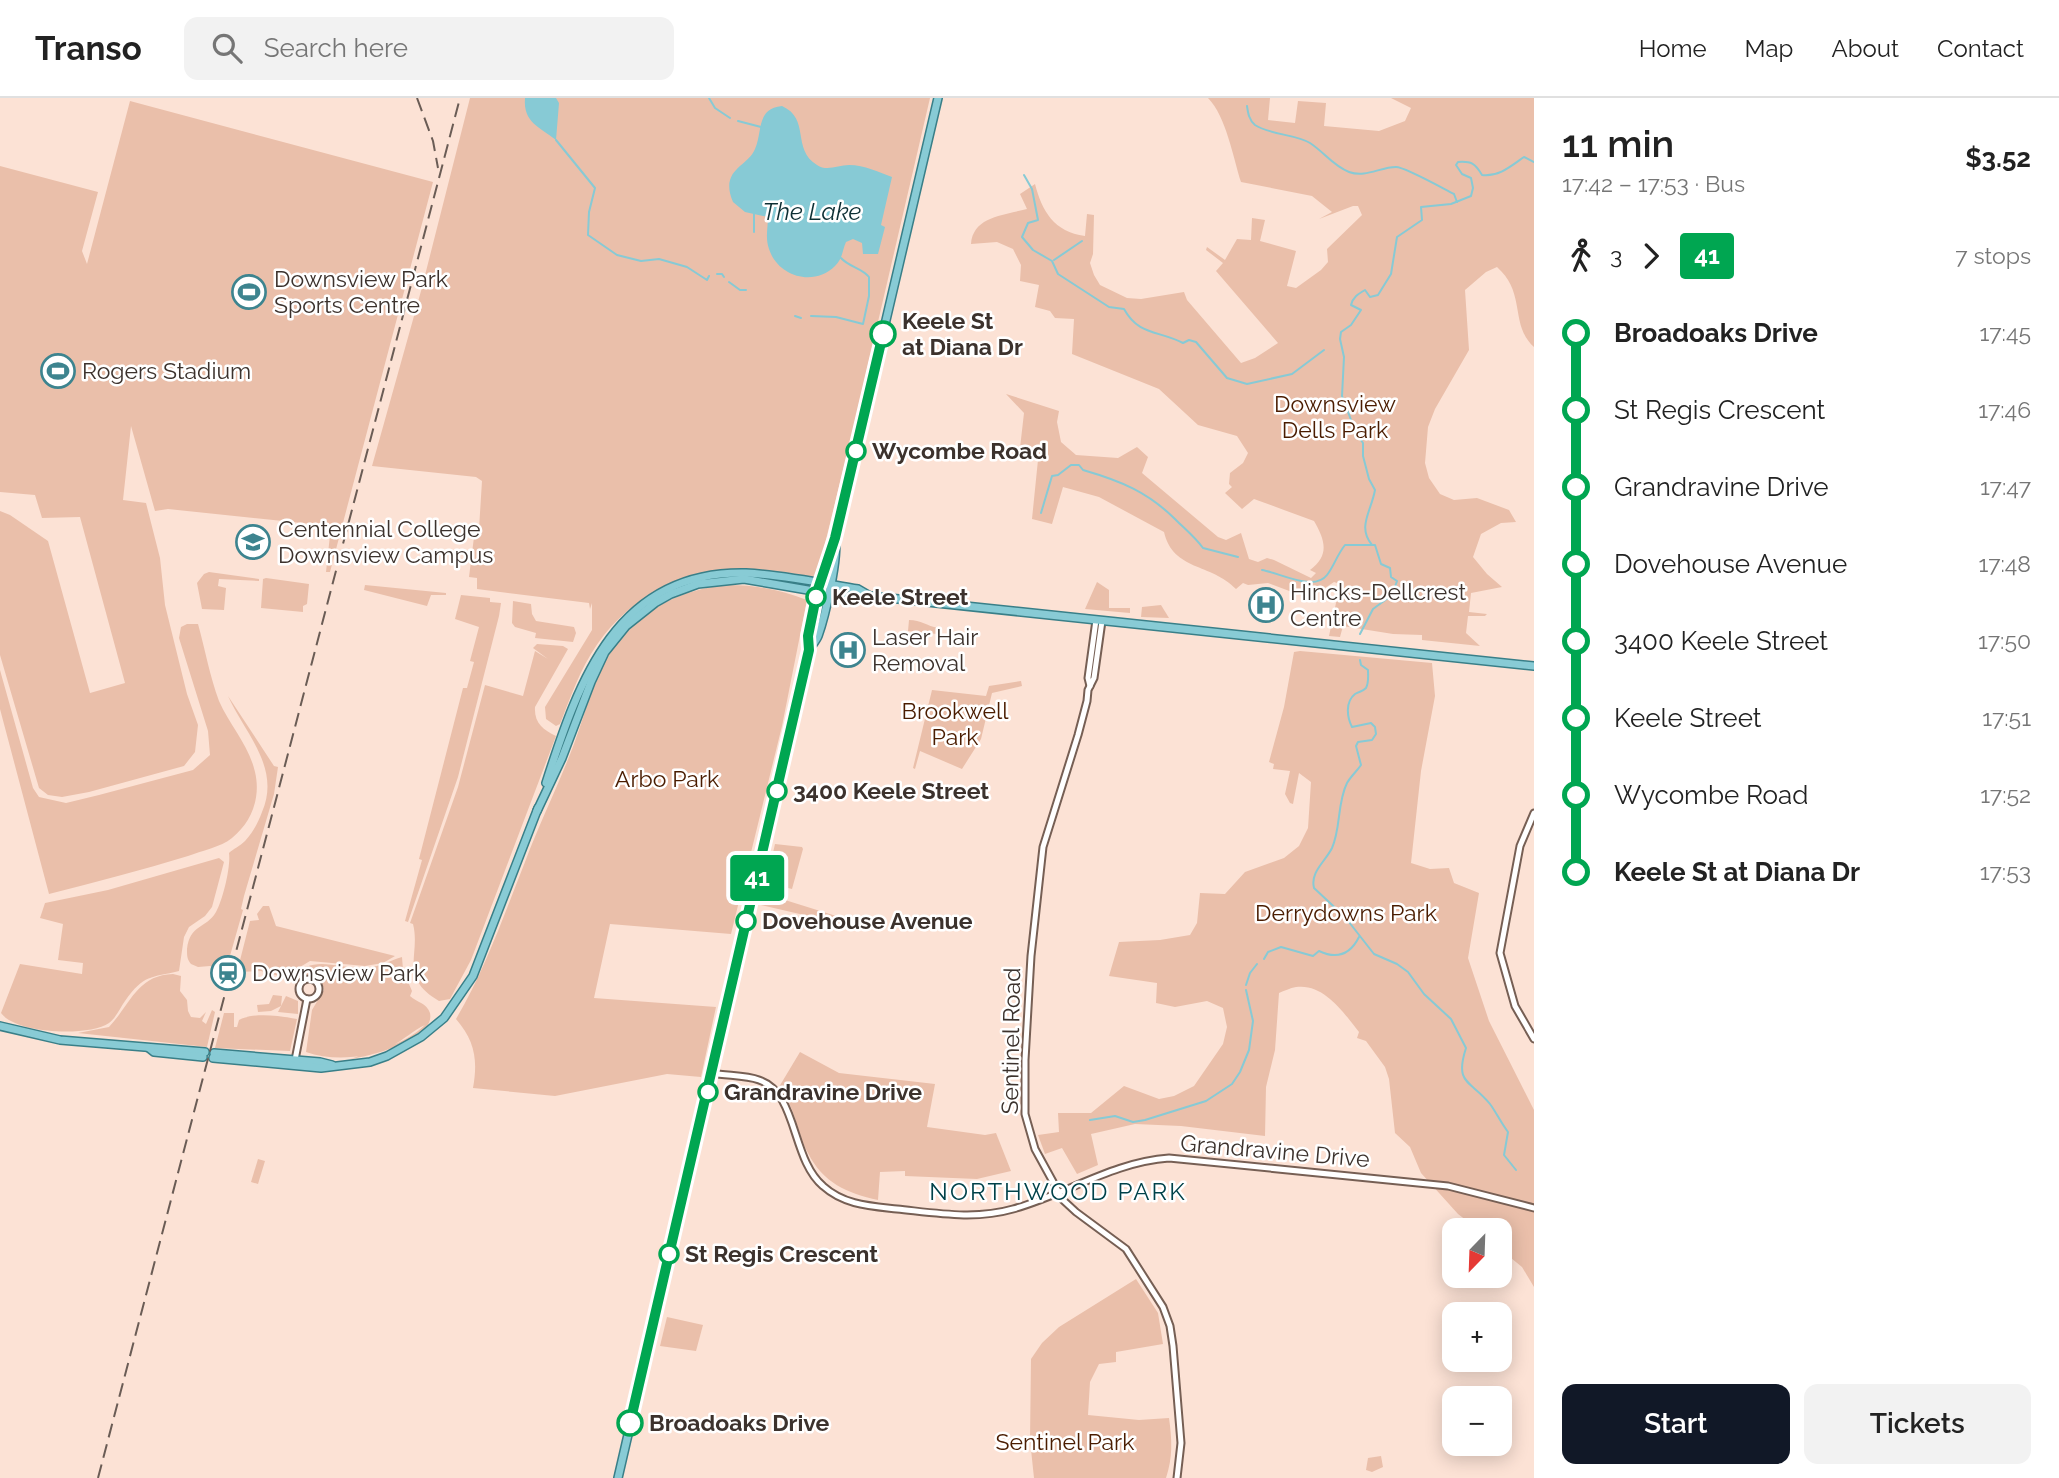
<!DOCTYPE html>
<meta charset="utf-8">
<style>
:root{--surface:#fff;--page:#f2f2f2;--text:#222;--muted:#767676;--line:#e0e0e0;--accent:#111827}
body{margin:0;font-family:Raleway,sans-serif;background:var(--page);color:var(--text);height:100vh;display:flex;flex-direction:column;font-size:26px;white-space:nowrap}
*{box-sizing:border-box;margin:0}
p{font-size:23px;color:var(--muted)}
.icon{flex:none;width:38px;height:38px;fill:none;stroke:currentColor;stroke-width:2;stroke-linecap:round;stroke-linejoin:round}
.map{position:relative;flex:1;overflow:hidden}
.sheet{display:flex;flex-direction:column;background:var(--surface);width:525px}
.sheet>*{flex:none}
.badge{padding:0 14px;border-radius:5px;font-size:24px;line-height:46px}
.needle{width:46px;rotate:203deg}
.fabs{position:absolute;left:1442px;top:1120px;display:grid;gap:14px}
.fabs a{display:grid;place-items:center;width:70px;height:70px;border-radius:14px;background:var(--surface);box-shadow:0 4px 18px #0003;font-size:35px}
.map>.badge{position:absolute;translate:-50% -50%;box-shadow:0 0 0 4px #fff}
.legs{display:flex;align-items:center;gap:10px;height:77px;padding:0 28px;font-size:23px}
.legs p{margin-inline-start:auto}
.head{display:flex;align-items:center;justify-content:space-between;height:119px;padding:0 28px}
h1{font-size:38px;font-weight:600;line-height:52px}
.action{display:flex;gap:14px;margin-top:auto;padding:14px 28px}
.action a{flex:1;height:80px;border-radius:14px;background:var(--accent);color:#fff;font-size:28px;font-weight:600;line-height:80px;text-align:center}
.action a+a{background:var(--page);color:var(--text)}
ul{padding:0 28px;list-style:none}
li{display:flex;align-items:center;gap:24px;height:77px;font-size:26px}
li i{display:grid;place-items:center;width:10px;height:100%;margin:0 9px;background:currentColor}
li i::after{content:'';width:18px;height:18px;margin:-9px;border:5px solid;border-radius:50%;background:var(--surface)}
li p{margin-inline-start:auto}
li:first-child i{background:linear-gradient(#0000 50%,currentColor 0)}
li:last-child i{background:linear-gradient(currentColor 50%,#0000 0)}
header{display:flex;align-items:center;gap:42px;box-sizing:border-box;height:98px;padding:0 35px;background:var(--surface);border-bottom:2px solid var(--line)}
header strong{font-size:33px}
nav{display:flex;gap:38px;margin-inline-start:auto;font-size:24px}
.search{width:490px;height:63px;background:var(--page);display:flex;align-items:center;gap:18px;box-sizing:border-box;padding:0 24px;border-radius:14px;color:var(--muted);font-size:26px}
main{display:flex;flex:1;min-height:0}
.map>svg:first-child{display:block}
</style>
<header>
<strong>Transo</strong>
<div class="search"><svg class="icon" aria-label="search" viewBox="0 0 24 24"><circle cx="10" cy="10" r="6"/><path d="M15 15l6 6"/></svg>Search here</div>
<nav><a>Home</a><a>Map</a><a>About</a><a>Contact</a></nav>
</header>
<main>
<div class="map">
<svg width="1534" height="1380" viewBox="0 0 1534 1380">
<rect width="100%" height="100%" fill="#fce2d5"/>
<g fill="#eabfaa">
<path d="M470 0H930L851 340 817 478 811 481C792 478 773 473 753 471 688 467 624 500 591 556 577 579 568 606 560 626L556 628 546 621 545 609 592 532V505L590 511 589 505 477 491V480L469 479 474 439 479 431 482 383 476 379 372 368 421 193Z"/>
<path d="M1208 0H1270L1268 22 1295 25 1298 3 1326 5 1324 28 1379 33 1405 23 1411 10 1391 0H1534V249C1509 226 1527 196 1497 169L1486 174 1465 192 1469 252 1435 311 1428 329 1425 365 1429 380 1440 396 1454 402 1477 400 1509 412 1516 424 1501 425 1481 436 1473 459 1487 476 1502 489 1471 495 1469 514 1487 516 1485 518H1468L1466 535 1480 548 1422 542V537L1393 536 1343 528 1340 539 1329 538 1340 486 1334 484 1322 492 1300 497 1268 485 1248 487 1243 485 1236 491C1211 465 1173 473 1164 434L1099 399 1063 389 1052 426 1032 421 1039 352 1020 350 1024 315 1006 296 1059 313 1057 324 1061 344 1076 357 1118 360 1137 349 1148 359 1142 375 1218 439 1226 442 1241 435 1249 461 1258 464 1267 460 1274 462 1311 480 1316 475 1310 472C1330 457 1325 442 1314 423L1254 401 1242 411 1225 395 1232 389 1229 386 1230 375 1243 365 1248 355 1237 338 1198 327 1159 291 1072 256 1074 221 1055 220 1050 213 1035 209 1039 187 1020 183 1021 167 1013 151 997 144 971 146C973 118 1005 117 1027 111L1020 96 1035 86C1042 113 1054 134 1085 138L1087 116 1094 117 1093 156 1090 165 1094 177 1100 187 1127 200 1141 201 1184 194 1187 202 1241 265 1255 260 1278 245 1216 173 1223 165 1206 152 1207 149 1225 162 1237 141 1251 142 1252 120 1265 122 1260 143 1296 153 1287 188 1296 190 1321 172 1328 164 1327 151 1362 117 1358 108H1353L1319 121 1332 114 1312 98 1241 84C1233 59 1226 18 1208 0Z"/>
<polygon points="130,3 433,84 330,474 326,474 331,428 168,411 155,413 131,328 123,402 146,405 160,460 165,507 187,596 198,627 195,654 184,668 89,694 62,699 48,697 39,690 0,557 0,413 10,417 48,443 90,595 125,585 80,419 42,420 35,397 0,394 0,68 98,94 82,153 87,166"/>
<polygon points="209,474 259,481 259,483 219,481 218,488 226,490 224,512 202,511 197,485 204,476"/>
<polygon points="266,480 309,486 307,506 303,508 303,514 261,510 263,481"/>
<polygon points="1097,484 1109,492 1109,510 1130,510 1130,515 1085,511"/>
<polygon points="365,487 446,495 446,497 431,497 427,508 364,492"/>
<path d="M724 487C753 486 780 492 807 502L782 628 731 836 610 826 594 900 716 909 701 979 667 976 555 998 473 990C478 962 475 943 456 921 485 872 504 817 525 764 540 724 559 686 574 646 588 609 595 569 622 539 648 508 684 492 724 487Z"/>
<polygon points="461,497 490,500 490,504 501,505 499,518 458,679 408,824 405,823 422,762 419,761 463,590 467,590 474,564 470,563 479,529 455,521"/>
<polygon points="513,503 531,506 532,516 536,523 574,529 576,535 573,544 535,540 536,535 515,529 512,525"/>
<polygon points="1161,507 1169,520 1141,519 1142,509"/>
<path d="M909 522C921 522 927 528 938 530L937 536 908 533Z"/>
<path d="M187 526H198C205 551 210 579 219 603 230 628 249 647 255 674 261 699 252 724 232 740 221 749 201 753 188 758 142 772 96 784 49 796L0 611V572L33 690 39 699 66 705 99 697 193 672 210 657 208 633 179 540 181 529Z"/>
<path d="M537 546 563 548 568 551 535 609C534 625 543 632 556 638L471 862 450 901 439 903C398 879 421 857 413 826L410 825 458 689 485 587 523 598 535 553 548 561 533 550Z"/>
<path d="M1300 553 1432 565 1435 598 1421 673 1411 765 1430 771 1449 770 1454 785 1479 795 1468 860 1489 923 1534 1012V1189L1522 1169 1500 1151V1132H1479L1458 1116 1421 1075 1410 1049 1395 1035 1389 981 1385 969 1366 943 1357 940 1359 934C1344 915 1324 885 1296 889 1290 890 1284 893 1279 895L1275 952 1266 989 1265 1038 1181 1028 1135 1026 1091 1036 1098 1067 1077 1076 1062 1050 1045 1056 1038 1037 1059 1034 1058 1015H1091L1124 988 1159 1001 1174 998 1194 988 1223 946 1227 929 1223 910 1207 903 1175 909 1156 905 1157 885 1109 878 1119 844 1160 842 1190 837 1197 825 1200 795 1225 796 1245 774 1284 760 1299 748 1308 730 1311 684 1299 675 1293 706 1290 705 1285 696 1290 673 1273 671 1274 666 1269 664 1284 609 1294 554Z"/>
<polygon points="1021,583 1022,588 992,595 981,641 962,671 920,653 915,671 913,670 932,592 986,598 989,588"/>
<path d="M228 598 274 668 278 669 274 696 244 798 241 811 243 812 226 872 210 868 198 869 191 866C187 861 187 858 187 851 190 826 206 831 216 814 223 802 231 768 229 755 233 751 240 748 245 743 253 734 258 725 262 714 281 670 246 637 228 598Z"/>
<polygon points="775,746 802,749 803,751 792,791 788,790 787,796 782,795 781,789 777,788 775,792 786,798 785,802 849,822 847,827 761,807"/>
<path d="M219 760 224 764 212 809 205 818 189 829 184 839 179 873C151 880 144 876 125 903 120 910 116 920 109 925 89 939 16 936 1 915L20 866 82 876 83 865 58 862 63 826 40 820 45 805 108 792Z"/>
<polygon points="263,808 269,808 276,828 395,858 383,865 365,868 310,863 300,869 290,881 261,873 237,874 250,823 259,822 257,816"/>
<path d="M402 859 403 872 412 893 410 898C416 904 427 905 430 915 436 942 368 959 350 961 377 952 401 949 425 927 414 932 403 942 392 948 366 961 332 963 306 954L312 912 324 892C320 871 307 877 292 881 312 855 335 871 365 870 379 869 389 863 402 859Z"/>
<path d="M173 876 181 878 180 893 187 902 188 913 191 919 200 920 206 914 202 923 206 926 212 912 215 914 207 949 78 935 109 929C130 907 137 877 173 876Z"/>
<polygon points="273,897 282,898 281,908 271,913 258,914 257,907 269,906"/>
<polygon points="286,898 298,903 298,916 278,914"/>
<path d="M224 915H234V929H237L239 922C254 914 280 918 297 921L290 953 215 950Z"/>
<path d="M800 954 839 975 935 986 927 1029 985 1037 996 1035 1011 1073 977 1081 905 1078V1073L880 1074 878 1102C847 1095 823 1085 808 1055 796 1032 796 1010 779 989Z"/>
<polygon points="258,1061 265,1063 258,1086 251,1084"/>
<path d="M1136 1181 1158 1215 1163 1246 1116 1254V1264L1099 1266 1090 1284 1088 1317 1139 1322 1169 1320C1172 1342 1173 1359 1166 1380H1034L1030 1342 1031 1261 1042 1245 1059 1229Z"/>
<polygon points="667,1219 703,1227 696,1253 660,1248"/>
<polygon points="1381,1358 1383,1369 1372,1374 1366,1372 1368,1360"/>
</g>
<g fill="#87cad5">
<path d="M525 0H556L559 5 556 42C540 29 523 25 525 0Z"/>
<path d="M782 8C811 21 791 51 817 67 827 74 838 67 849 67 865 67 878 74 892 79L881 127 885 129 878 156H863L862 145 853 141 846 144C842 153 843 160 835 168 814 189 778 179 769 151 765 140 768 129 768 119L745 114 733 104C719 71 748 69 755 51 763 32 756 11 782 8Z"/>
</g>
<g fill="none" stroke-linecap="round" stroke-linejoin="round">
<g stroke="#87cad5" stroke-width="2">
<polyline points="709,0 715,10 730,20"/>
<path d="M1247 8C1248 15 1249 22 1255 27 1270 37 1295 36 1310 45 1324 54 1333 68 1349 74 1366 80 1380 69 1396 69 1405 69 1444 91 1454 96L1457 104"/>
<polyline points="738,23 761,29"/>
<polyline points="556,42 595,90 589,114 588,137 617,157 641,163 659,161 687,169 707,182 709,178"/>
<path d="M1024 77 1032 91 1038 122 1028 125 1022 139 1033 152 1052 163 1058 176 1109 209 1124 211C1139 238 1158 232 1183 245L1189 242 1196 244 1227 280 1247 286 1292 276 1324 252"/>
<polyline points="754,134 754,116"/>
<polyline points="1054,162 1082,143"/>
<polyline points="717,176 722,176 724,179"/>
<polyline points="729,184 740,192 746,192"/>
<polyline points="795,218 801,220"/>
<path d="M811 218 836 219 863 226 869 198V179C862 170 849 169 841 160"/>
<path d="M1041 415 1052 378 1058 377 1071 367H1079L1083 372C1121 383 1148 394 1176 422 1185 431 1195 439 1203 450L1238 459"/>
<path d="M1262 472C1280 475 1314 494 1327 477 1334 468 1337 457 1345 447H1371"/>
<path d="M1360 536 1373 511 1392 497 1397 483 1391 479 1390 470 1381 466 1375 447H1372C1357 429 1371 414 1375 392L1369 381 1363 358V345L1356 335 1342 298 1344 259 1340 241 1341 234 1351 227 1361 212 1351 207C1353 199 1358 196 1365 192L1370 199 1378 197 1391 176 1397 139 1422 122 1421 109 1451 106 1471 98 1473 90 1471 80 1462 76 1456 67 1458 64C1471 63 1475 65 1482 77 1499 79 1511 68 1524 59L1534 64"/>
<path d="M1360 562 1361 567 1368 572C1368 578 1369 585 1366 590 1362 594 1360 593 1355 596 1345 604 1347 619 1352 629L1371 625 1375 629 1376 636 1372 642 1358 644 1356 648 1361 667C1357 673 1351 678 1347 685 1337 705 1341 730 1332 750 1325 764 1310 774 1314 790L1345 819 1374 856 1397 866 1408 874 1424 896 1451 921 1466 950C1454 987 1471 982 1490 1006 1496 1014 1501 1025 1508 1034L1504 1057 1516 1072"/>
<path d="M1264 861 1268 854 1281 849 1313 858 1319 853C1336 861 1350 857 1359 839"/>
<polyline points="1246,887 1250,875 1257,866"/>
<polyline points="1090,1022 1115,1018 1133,1024 1145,1022 1206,1003 1232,986 1240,974 1249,952 1253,923 1246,892"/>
</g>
<g stroke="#765f54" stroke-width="9">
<g id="minor">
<polyline points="1102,523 1094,580 1088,592 1087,603 1078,637 1043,749 1031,858 1025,962 1025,1016 1035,1051 1063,1102 1076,1114 1126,1151 1163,1209 1170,1228 1173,1248 1181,1345 1177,1380"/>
<polyline points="1090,588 1088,580 1096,522"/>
<polyline points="1534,715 1520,748 1500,855 1515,908 1534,941"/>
<circle cx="309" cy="891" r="10"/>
<polyline points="295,962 307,901"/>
<path d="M712 975C727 978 745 977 759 982 798 995 791 1061 823 1088 844 1107 870 1108 897 1111 936 1115 975 1122 1013 1111 1067 1096 1113 1064 1169 1060L1448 1088 1534 1110"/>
</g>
</g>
<g stroke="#397f88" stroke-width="10">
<g id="major">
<path d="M809 552C812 547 816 543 818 538 825 519 839 458 835 440"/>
<path d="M546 685C579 582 617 472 746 475 783 477 822 485 858 491L870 498"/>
<path d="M778 687 809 552C807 525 822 465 835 440L938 0"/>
<polyline points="537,713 562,660 591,584 605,554 626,528 655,505 671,496 698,486 744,481 860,501 870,498 1534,568"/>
<polyline points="0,928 60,942 205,954"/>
<polyline points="149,950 154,954 203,959"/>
<polyline points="214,955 320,964 332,967"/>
<polyline points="213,960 321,970 370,964 387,958 421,939 444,920 473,878 538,710"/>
<polyline points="618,1380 779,683"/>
</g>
</g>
<use href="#minor" stroke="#fff" stroke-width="5"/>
<use href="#major" stroke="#88cbd5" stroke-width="7"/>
<g stroke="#6a5c55" stroke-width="2" stroke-dasharray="14 7" stroke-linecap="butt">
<polyline points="417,0 433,43 438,70"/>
<polyline points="98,1380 460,0"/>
</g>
</g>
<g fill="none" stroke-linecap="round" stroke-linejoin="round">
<g stroke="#fff" stroke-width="16">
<polyline id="line-1" points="630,1325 809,552 808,538 817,494 835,440 883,236"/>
</g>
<use href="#line-1" stroke="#00a651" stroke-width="10"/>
</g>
<defs>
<g id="stadium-ring" transform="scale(1.75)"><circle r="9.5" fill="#fff" stroke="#3d848f" stroke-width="1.5"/><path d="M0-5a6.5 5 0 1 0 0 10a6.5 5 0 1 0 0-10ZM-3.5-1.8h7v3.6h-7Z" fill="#3d848f"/></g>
<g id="university-ring" transform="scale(1.75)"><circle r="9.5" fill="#fff" stroke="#3d848f" stroke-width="1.5"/><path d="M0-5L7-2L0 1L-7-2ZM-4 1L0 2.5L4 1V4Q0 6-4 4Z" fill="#3d848f"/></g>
<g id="hospital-ring" transform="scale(1.75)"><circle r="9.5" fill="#fff" stroke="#3d848f" stroke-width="1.5"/><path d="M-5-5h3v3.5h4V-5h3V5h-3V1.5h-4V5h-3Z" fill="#3d848f"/></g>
<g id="station-ring" transform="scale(1.75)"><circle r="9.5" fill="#fff" stroke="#3d848f" stroke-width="1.5"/><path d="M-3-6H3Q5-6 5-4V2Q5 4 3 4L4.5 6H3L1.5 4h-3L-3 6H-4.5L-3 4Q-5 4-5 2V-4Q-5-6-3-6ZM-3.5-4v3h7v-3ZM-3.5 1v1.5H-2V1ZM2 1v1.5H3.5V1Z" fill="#3d848f"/></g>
</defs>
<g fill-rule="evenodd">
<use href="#stadium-ring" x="249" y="194"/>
<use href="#stadium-ring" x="58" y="273"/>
<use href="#university-ring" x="253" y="444"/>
<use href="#hospital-ring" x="1266" y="507"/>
<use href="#hospital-ring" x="848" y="552"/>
<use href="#station-ring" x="228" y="875"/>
</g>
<g fill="#fff" stroke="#00a651" stroke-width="3.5">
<circle cx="883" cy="236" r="12"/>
<circle cx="856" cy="353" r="9"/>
<circle cx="816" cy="499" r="9"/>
<circle cx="777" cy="693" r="9"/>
<circle cx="746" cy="823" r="9"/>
<circle cx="708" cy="994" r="9"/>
<circle cx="669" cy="1156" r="9"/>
<circle cx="630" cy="1325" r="12"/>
</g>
<g text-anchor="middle" stroke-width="5" stroke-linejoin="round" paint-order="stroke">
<g font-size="23" fill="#3c322d" stroke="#fff" text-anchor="start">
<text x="274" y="189">Downsview Park<tspan x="274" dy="26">Sports Centre</tspan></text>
<text x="82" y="281">Rogers Stadium</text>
<text x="278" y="439">Centennial College<tspan x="278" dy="26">Downsview Campus</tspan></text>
<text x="1290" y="502">Hincks-Dellcrest<tspan x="1290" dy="26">Centre</tspan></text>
<text x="872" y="547">Laser Hair<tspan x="872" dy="26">Removal</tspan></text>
<text x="252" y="883">Downsview Park</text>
</g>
<g font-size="23" font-weight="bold" fill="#3c322d" stroke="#fff" text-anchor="start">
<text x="902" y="231">Keele St<tspan x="902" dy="26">at Diana Dr</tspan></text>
<text x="872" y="361">Wycombe Road</text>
<text x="832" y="507">Keele Street</text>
<text x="793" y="701">3400 Keele Street</text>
<text x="762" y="831">Dovehouse Avenue</text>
<text x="724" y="1002">Grandravine Drive</text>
<text x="685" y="1164">St Regis Crescent</text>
<text x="649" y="1333">Broadoaks Drive</text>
</g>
<g font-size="23" fill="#4a1c00" stroke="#fff">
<text x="1335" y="314">Downsview<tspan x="1335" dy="26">Dells Park</tspan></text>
<text x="955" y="621">Brookwell<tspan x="955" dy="26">Park</tspan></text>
<text x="667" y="689">Arbo Park</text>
<text x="1346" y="823">Derrydowns Park</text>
<text x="1065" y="1352">Sentinel Park</text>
</g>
<g font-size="23" fill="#3c322d" stroke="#fff">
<text transform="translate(1011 943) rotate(-89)" y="8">Sentinel Road</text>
<text transform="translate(1275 1053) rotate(5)" y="8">Grandravine Drive</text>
</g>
<g font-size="24" font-style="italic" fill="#0d2f34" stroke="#fff">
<text x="812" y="122">The Lake</text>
</g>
<g font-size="24" letter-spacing="2" fill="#00424a" stroke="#fff">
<text x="1058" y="1102">NORTHWOOD PARK</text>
</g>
</g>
</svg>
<div class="fabs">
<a><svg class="needle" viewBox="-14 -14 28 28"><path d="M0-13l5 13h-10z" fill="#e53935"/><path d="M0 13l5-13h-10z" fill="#767676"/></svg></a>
<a>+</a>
<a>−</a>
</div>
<b class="badge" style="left:757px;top:780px;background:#00a651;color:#fff">41</b>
</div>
<section class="sheet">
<div class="head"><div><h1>11 min</h1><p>17:42 – 17:53 · Bus</p></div><b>$3.52</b></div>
<div class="legs"><svg class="icon" aria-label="walk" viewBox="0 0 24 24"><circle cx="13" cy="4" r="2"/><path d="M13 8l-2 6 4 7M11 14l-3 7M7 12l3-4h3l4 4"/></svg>3<svg class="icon" aria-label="forward" viewBox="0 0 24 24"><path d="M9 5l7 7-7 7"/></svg><b class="badge" style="background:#00a651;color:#fff">41</b><p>7 stops</p></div>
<ul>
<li><i style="color:#00a651"></i><b>Broadoaks Drive</b><p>17:45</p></li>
<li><i style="color:#00a651"></i><span>St Regis Crescent</span><p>17:46</p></li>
<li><i style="color:#00a651"></i><span>Grandravine Drive</span><p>17:47</p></li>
<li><i style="color:#00a651"></i><span>Dovehouse Avenue</span><p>17:48</p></li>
<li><i style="color:#00a651"></i><span>3400 Keele Street</span><p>17:50</p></li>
<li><i style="color:#00a651"></i><span>Keele Street</span><p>17:51</p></li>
<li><i style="color:#00a651"></i><span>Wycombe Road</span><p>17:52</p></li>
<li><i style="color:#00a651"></i><b>Keele St at Diana Dr</b><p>17:53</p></li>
</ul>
<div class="action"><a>Start</a><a>Tickets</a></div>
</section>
</main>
